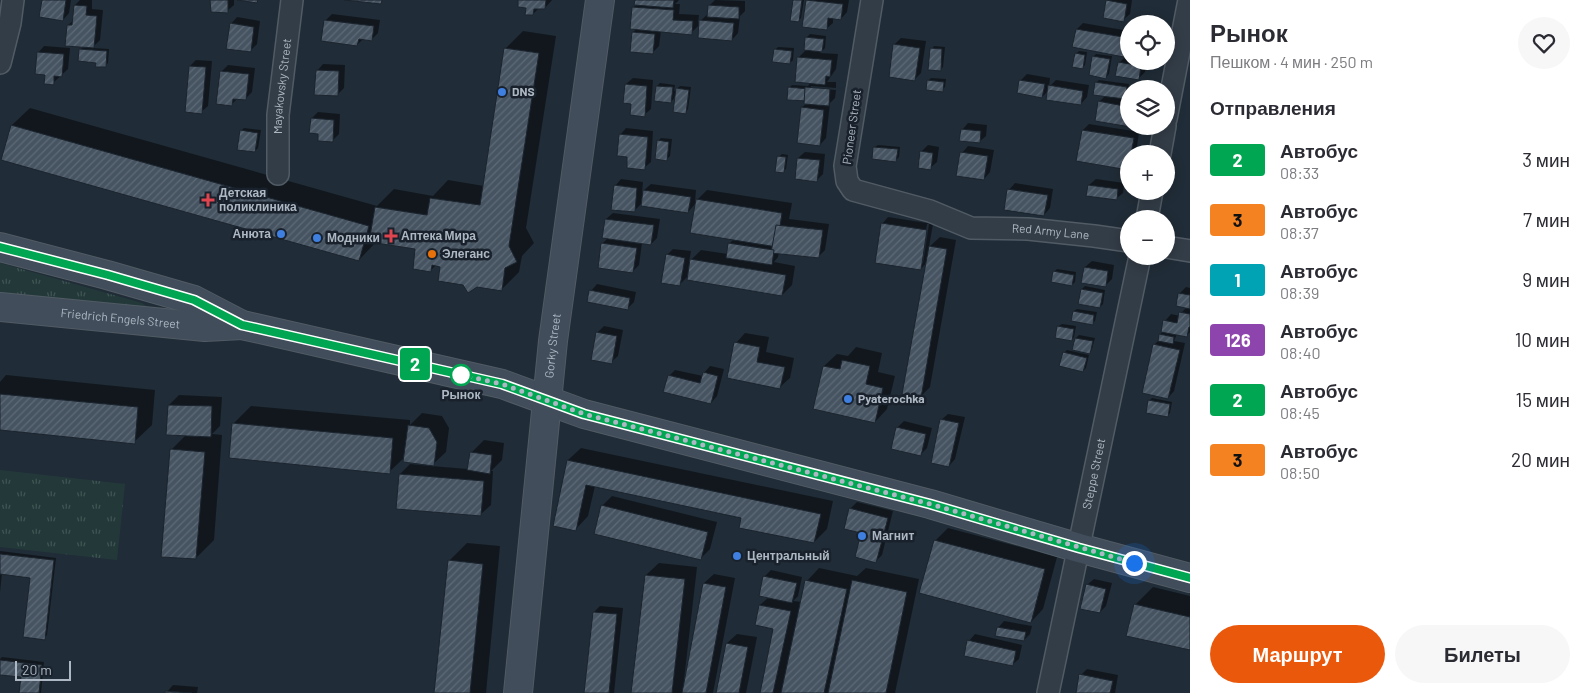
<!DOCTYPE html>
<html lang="ru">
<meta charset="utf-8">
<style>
:root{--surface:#fff;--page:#f7f7f7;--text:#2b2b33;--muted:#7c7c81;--accent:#ea580c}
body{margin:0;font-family:Barlow,sans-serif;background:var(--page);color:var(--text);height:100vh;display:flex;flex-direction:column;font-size:19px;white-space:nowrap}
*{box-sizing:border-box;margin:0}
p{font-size:16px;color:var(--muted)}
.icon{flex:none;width:28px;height:28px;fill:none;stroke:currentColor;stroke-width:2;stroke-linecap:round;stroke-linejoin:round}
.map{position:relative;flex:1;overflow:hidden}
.side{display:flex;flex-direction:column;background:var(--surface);width:400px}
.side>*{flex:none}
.badge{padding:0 10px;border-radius:4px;font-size:18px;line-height:32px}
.tools{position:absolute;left:1120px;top:15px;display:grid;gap:10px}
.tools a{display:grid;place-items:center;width:55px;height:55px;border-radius:50%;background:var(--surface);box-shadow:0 2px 12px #0003;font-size:25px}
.scale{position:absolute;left:15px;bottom:12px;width:56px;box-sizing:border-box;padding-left:5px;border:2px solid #adb8c4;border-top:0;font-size:14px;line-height:18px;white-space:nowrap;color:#adb8c4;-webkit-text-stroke:4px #19222c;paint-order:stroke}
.you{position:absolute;width:25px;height:25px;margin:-12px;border:4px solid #fff;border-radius:50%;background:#1a73e8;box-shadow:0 0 0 8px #1a73e833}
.map>.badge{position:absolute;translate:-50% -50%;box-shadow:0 0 0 2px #fff}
h2{padding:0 20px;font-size:19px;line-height:45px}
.round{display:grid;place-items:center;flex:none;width:52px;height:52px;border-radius:26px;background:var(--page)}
.summary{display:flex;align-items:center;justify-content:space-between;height:85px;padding:0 20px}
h1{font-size:24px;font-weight:600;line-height:38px}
.primary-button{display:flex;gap:10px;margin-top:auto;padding:10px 20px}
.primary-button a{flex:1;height:58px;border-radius:30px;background:var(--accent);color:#fff;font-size:20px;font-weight:600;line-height:58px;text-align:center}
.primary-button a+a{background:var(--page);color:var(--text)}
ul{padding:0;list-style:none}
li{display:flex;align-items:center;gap:15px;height:60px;padding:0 20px}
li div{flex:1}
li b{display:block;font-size:19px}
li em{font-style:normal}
li .badge{min-width:55px;font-weight:700;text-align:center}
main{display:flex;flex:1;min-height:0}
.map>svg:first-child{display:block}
</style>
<main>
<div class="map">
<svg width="1190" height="693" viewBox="0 0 1190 693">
<defs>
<pattern id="grass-tufts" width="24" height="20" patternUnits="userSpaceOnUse" patternTransform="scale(1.25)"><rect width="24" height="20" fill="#233939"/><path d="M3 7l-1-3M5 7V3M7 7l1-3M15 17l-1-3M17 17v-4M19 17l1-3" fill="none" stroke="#405454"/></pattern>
<pattern id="building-hatch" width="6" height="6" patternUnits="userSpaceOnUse" patternTransform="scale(1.25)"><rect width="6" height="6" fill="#465361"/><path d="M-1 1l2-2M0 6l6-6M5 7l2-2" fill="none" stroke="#5e6a76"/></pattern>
</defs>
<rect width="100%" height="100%" fill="#202c37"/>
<g fill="url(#grass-tufts)">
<polygon points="0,263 142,303 150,309 0,298"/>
<polygon points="0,470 125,484 117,560 0,547"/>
</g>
<g fill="#0007" fill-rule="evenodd">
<polygon points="43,0 71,0 69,13 63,20"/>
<polygon points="80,0 92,0 92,9 103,10 100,40 92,48 109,49 108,63 105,66 80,50 84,46 68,25 74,20 75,5"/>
<polygon points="212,0 234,0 234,5 227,11"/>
<polygon points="520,0 552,0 545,8 539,8 533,14"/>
<polygon points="636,0 679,0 675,4 680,4 679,14 699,15 698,23 708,14 709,6 715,0 745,1 745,11 740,16 738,33 732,40 700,24 691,33 661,31 659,46 653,52 631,51 633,32 637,29 634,7 636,5"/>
<polygon points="794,0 804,0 801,18 798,21"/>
<polygon points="807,0 849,0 847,12 841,19 833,18 833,23 826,29 804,26"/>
<polygon points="1108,0 1132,0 1130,14 1123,20"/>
<polygon points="332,14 380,20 378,33 372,39 364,38 357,45 323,40 326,20"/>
<polygon points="237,17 260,21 257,44 250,51 231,24"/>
<polygon points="1083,23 1129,31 1129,61 1147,61 1145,72 1138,79 1119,63 1126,56 1077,29"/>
<polygon points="523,31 556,36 526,228 534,243 522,256 519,272 501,290 464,284 441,266 436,265 430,271 417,248 376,242 359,260 12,125 30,108 377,206 394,189 433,196 448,180 484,186 505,49"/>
<polygon points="810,34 826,36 825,48 820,53 838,54 836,69 827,82 836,82 836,88 811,86 811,88 836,90 835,98 830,103 826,138 820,145 802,107 805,105 806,100 789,88 792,85 808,86 811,82 798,58 807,49 805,49 807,37"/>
<polygon points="901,38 926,41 921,73 915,79 894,45"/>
<polygon points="44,46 70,48 68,69 53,83 46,74 38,53"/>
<polygon points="934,46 945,47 943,67 940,70 932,49"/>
<polygon points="778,47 794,48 793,60 790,63 775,50"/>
<polygon points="1079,51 1087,52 1085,65 1082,68 1076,54"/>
<polygon points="1096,54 1112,56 1109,74 1106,77 1094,56"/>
<polygon points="196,60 212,61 208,106 201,112 190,66"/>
<polygon points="323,64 345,65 344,88 337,95 317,71"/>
<polygon points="228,65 255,68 252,92 245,99 238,98 232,104 221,72"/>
<polygon points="1027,74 1050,78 1049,87 1056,80 1089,85 1087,97 1081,104 1049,90 1042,97 1021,80"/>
<polygon points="633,78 653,80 651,109 644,115 632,103 626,84"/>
<polygon points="931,78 946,79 945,87 942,90 928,81"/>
<polygon points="1099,80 1129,84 1127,95 1124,99 1129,99 1129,125 1099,102 1106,95 1096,83"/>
<polygon points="660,83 675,85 674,91 680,86 691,87 688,109 686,112 676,96 671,102 657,86"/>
<polygon points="318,112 340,114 339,134 332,141 320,133 312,118"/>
<polygon points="968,123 987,125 986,136 979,142 962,130"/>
<polygon points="1089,124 1139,132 1136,154 1129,154 1128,168 1083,130"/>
<polygon points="244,128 261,130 258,148 255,151 241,131"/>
<polygon points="626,128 653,131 651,162 644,168 620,135"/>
<polygon points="661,138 672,139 670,156 667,159 658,141"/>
<polygon points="878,145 900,147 899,157 896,160 875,147"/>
<polygon points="928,145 939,147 937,162 930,168 921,152"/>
<polygon points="968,146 994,150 990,172 984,179 962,153"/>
<polygon points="805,152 825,154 823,174 817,180 798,158"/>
<polygon points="782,154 788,155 786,169 783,171 779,157"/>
<polygon points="621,179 643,182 642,192 651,184 696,190 695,202 707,190 792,203 789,219 829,224 825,250 818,257 779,252 778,257 774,262 795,266 792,285 782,295 689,275 680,284 667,255 673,249 691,251 689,262 701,250 728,254 729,244 735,238 696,203 688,212 642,203 635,210 615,186"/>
<polygon points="1096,179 1124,183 1123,193 1116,199 1089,185"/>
<polygon points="1015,183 1053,189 1050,208 1044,215 1009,190"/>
<polygon points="613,213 660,219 657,238 651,244 642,243 639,265 632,272 599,267 603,243 608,238 606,219"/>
<path d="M888 217 933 224 929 247 940 237 956 240 930 387 921 396 927 262 921 269 882 224ZM927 224H929L923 263H921Z"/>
<polygon points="1092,261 1114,265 1112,279 1105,286 1085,267"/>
<polygon points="1057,269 1076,272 1075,282 1072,285 1054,272"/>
<polygon points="597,284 636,292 634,302 628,308 591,291"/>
<polygon points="1085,286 1105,290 1103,304 1100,307 1082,289"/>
<polygon points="1186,287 1190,288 1190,332 1186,336 1177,334 1174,341 1185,343 1174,391 1168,398 1143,392 1155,344 1159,340 1160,335 1162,332 1165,321 1171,314 1180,316 1181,313 1187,307 1179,294"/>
<polygon points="1077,309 1097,312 1095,321 1092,324 1074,311"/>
<polygon points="1062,324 1076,326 1074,337 1071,340 1059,326"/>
<polygon points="604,326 623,330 618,356 611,362 597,333"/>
<polygon points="745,333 769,337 766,352 794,358 790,378 780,387 736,343"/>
<polygon points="1079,335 1095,338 1092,349 1090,352 1076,338"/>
<polygon points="856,347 882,353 878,372 895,376 887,409 875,422 824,366 837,354 848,356"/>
<polygon points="1067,350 1089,355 1086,368 1083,371 1064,353"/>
<polygon points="710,366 724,369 717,396 711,403 669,376 675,370 703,376 704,373"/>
<polygon points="6,375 155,390 152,425 134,442 0,429 0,382"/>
<polygon points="179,395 222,397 220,426 212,434 222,435 214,540 196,558 171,450 186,435 169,405"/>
<polygon points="1152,398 1172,402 1170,413 1167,416 1149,401"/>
<polygon points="251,406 410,420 410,425 422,413 442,416 449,428 446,452 431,466 468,469 471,453 484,440 504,443 502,460 491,471 493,471 491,505 481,514 400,474 410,464 431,466 431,464 405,457 389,472 234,423"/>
<polygon points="948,414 965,417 955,459 949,466 941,420"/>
<polygon points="904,421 932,428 927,448 921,454 897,428"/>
<polygon points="581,448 833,501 827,529 814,542 742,517 595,486 588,516 576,529 568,460"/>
<polygon points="612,496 717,522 710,549 700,559 602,506"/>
<polygon points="857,502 893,511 882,555 876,561 850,509"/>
<polygon points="948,528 1057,557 1043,609 1031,622 935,541"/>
<polygon points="467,543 500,546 486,693 436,693 449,561"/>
<polygon points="0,551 56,558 47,635 44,638 31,577 2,573 0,592"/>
<polygon points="659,563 697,567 684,680 686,680 704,583 714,574 735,578 713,693 633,693 646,575"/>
<polygon points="819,568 857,576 866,568 919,579 895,693 761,693 775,628 760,605 769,597 764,577 771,570 802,577 798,596 793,601 802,602 807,581"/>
<polygon points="1094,579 1112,583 1106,606 1100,612 1087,585"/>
<polygon points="1153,587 1190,596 1190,649 1135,605"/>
<polygon points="600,606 623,608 614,693 586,693 594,612"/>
<polygon points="1004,621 1032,626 1030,634 1024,640 998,628"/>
<polygon points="737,634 757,637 746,693 718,693 727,643"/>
<polygon points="975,634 1022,645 1019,659 1012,665 969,641"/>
<polygon points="2,657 44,662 41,693 21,693 22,676 0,674 0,659"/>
<polygon points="1087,669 1118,675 1115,693 1077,693 1081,675"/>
<polygon points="173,685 198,687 197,693 166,693"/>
</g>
<g fill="url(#building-hatch)" stroke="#1b242e">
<polygon points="42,0 66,0 63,21 39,17"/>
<polygon points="210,0 228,0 228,13 211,12"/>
<polygon points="237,0 258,0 257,3"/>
<polygon points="344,0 382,0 381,4"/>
<polygon points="518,0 546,0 545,9 534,9 533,15 525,15 526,8 518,7"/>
<polygon points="635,0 674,0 673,8 634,5"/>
<polygon points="793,0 802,0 799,22 790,21"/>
<polygon points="806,0 843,4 841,20 828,18 827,30 802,27"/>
<polygon points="1106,0 1127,4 1124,22 1103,18"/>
<polygon points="74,5 87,6 86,15 97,16 94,48 65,46 67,25 72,25"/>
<polygon points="708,5 739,7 739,19 707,17"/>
<polygon points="632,7 674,10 673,20 693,21 692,35 630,29"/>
<polygon points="324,20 374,26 372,41 359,39 357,46 321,41"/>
<polygon points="699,20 734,23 732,41 698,38"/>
<polygon points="230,23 254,27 251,52 226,49"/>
<polygon points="1076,29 1129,38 1129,58 1072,47"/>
<polygon points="632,32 655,34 653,54 630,52"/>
<polygon points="805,37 824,39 822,52 804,50"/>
<polygon points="893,44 920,48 915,81 889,77"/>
<polygon points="504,48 539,53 509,246 517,262 505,268 502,291 477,287 468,293 463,285 438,281 440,267 432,265 431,272 413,269 415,249 369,242 375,207 427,215 430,198 480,205"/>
<polygon points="930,48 942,49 941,71 928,70"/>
<polygon points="79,49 107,51 106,67 95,67 96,63 78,61"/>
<polygon points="774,49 792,51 790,64 772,62"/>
<polygon points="37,52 64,54 62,77 54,76 54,85 44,84 45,75 35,74"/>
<polygon points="1075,53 1085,55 1083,69 1072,67"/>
<polygon points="1092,56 1110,59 1106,79 1089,75"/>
<polygon points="797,57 832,60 830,77 826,76 825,85 795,82"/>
<polygon points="1118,62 1141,66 1139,80 1115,76"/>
<polygon points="189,66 206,67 202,114 185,112"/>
<polygon points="316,70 339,71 338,96 314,95"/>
<polygon points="220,71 249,74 246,100 233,99 232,106 216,104"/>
<polygon points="927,80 944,82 943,92 926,90"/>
<polygon points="1019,80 1045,84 1042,98 1017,93"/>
<polygon points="1095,82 1127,87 1125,99 1093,95"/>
<polygon points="625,84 647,86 645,117 630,115 631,104 623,103"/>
<polygon points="1048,85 1083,91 1081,105 1046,100"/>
<polygon points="656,86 673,87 671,103 654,101"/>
<polygon points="788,87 808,89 807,101 787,100"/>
<polygon points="805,87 830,89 829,106 804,104"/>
<polygon points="676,88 689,90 686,114 673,112"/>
<polygon points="1098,101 1129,107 1129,126 1137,126 1137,128 1095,121"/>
<polygon points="801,107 824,110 820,146 797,143"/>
<polygon points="311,118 334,120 333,142 318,141 318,134 309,133"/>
<polygon points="11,125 369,226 359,261 1,160"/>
<polygon points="961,129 981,131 980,143 959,141"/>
<polygon points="240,130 258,133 255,152 237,150"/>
<polygon points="1082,130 1134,138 1131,154 1129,154 1128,170 1076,161"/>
<polygon points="619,134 648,137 645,170 627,168 627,157 617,156"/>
<polygon points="657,140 669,142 667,161 655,159"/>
<polygon points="873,147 898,149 896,162 872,159"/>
<polygon points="920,151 933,153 931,170 918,168"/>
<polygon points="960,152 988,156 984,180 956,176"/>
<polygon points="777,156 786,157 784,173 775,172"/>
<polygon points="797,158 820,160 817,182 795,179"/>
<polygon points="614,185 637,188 635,212 611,210"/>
<polygon points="1088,185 1118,189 1117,200 1086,196"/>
<polygon points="1007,189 1048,195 1044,216 1004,210"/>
<polygon points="643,190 691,197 688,213 641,206"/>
<polygon points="696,199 782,213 777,247 690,233"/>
<polygon points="605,219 654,225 651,245 602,238"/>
<polygon points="881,223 927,230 921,270 875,263"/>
<polygon points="776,225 823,230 819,258 771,253"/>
<polygon points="601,243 637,248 633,273 598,268"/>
<polygon points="728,243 774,250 772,265 726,258"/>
<polygon points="929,246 947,249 921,398 902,394"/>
<polygon points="666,254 685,258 680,286 661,283"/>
<polygon points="690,259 786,275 782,296 687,280"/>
<polygon points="1084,267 1108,271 1106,287 1081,283"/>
<polygon points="1053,271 1074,275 1072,286 1051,282"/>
<polygon points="1081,289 1103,293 1100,308 1078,304"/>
<polygon points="589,290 630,298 628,310 587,302"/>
<polygon points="1178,293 1190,295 1190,309 1176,306"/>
<polygon points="1073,311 1094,315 1093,325 1071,321"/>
<polygon points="1179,312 1190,314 1190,327 1189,327 1187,337 1161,332 1163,320 1177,323"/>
<polygon points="1057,326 1074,329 1072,341 1055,338"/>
<polygon points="596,332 617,336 612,364 591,360"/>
<polygon points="1159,334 1174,337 1173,344 1158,341"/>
<polygon points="1075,338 1093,341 1090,354 1072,350"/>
<polygon points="734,342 760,347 757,362 785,367 780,389 727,378"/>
<polygon points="1153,344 1180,350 1168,399 1142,393"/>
<polygon points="1063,352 1087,358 1083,372 1059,366"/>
<polygon points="842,360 870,366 866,384 883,388 875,423 813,409 823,366 840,369"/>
<polygon points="703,372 718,376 711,404 663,392 668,375 700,383"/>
<polygon points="0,394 138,407 135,444 0,430"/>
<polygon points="1148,400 1170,404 1168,417 1146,413"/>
<polygon points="168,405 212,406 211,437 166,435"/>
<polygon points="940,419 959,423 949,467 931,463"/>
<polygon points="232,423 393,438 390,474 229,458"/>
<polygon points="408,425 429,428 437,442 434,466 403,462"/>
<polygon points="896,427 926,434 921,456 891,449"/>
<polygon points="170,449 205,452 196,559 161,557"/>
<polygon points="470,452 492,455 490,474 467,470"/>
<polygon points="567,460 821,514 814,543 739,528 741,518 586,485 576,531 553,526"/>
<polygon points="399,474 484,481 481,516 396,509"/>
<polygon points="601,505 708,532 701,560 594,534"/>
<polygon points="849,508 888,518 876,563 855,557 861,533 844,529"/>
<polygon points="934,540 1045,569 1031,623 919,593"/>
<polygon points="0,554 54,560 45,640 23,637 30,578 0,574"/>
<polygon points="448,560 483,564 470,693 434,693"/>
<polygon points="645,575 685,579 672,693 631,693"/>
<polygon points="763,576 797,583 792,603 759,596"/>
<polygon points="805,580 847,589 824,693 781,693"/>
<polygon points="852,580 907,592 886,693 828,693"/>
<polygon points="703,583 726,587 706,693 682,693"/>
<polygon points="1086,584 1106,589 1100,613 1080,609"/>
<polygon points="1134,604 1190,617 1190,650 1126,636"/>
<polygon points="759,605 791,611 773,693 760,693 773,629 755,625"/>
<polygon points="593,612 617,614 609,693 584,693"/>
<polygon points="997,627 1026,632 1024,641 995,636"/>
<polygon points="967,640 1016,651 1013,666 964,656"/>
<polygon points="726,643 748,647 739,693 716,693"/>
<polygon points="0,660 42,665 39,693 19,693 21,677 0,675"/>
<polygon points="1079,674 1113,681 1110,693 1076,693"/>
<polygon points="165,691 192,693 165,693"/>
</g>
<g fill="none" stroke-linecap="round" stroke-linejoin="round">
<g stroke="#515b65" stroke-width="24">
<g id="street">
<path id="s1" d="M872 0 845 166 847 181 853 190 930 211 971 228 1028 229 1094 236 1129 241"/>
<polyline points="0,63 10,23 13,0"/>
<polyline points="1166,119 1189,0"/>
<polyline points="1160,154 1165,126"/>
<path id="s2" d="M278 174V115L292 0"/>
<polyline points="1147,219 1152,191"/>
<polyline points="1166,247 1190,251"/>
<path id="s3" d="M1048 693 1140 256"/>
</g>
</g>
<g stroke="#515b65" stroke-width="30">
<g id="secondary">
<polyline points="0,247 107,275 194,300 242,325 502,384 584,414 930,504 1079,548 1190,578"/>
<path id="s4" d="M0 307 205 327 242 325"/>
<path id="s5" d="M518 693 553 341 600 0"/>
</g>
</g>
<use href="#street" stroke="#333d47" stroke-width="21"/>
<use href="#secondary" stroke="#414d5a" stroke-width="28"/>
</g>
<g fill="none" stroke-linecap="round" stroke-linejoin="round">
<g stroke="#fff" stroke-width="11">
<polyline id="line" points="0,247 108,275 194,300 242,325 502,384 584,414 930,504 1079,548 1190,578"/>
</g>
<use href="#line" stroke="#00a651" stroke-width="8"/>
<polyline stroke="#adb8c4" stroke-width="5" stroke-dasharray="0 9" points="461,375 502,384 584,414 930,504 1134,563"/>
</g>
<g fill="#3f7fe0" stroke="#19222c" stroke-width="2">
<circle cx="502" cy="92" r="5"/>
<circle cx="281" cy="234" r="5"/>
<circle cx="317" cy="238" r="5"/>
<circle cx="848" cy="399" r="5"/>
<circle cx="862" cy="536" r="5"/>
<circle cx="737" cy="556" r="5"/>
</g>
<g fill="#e0444e" stroke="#19222c" stroke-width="2">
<path d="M205.5 192.5h5v5h5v5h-5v5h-5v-5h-5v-5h5z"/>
<path d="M388.5 228.5h5v5h5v5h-5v5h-5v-5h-5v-5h5z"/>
</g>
<circle fill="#e8710a" stroke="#19222c" stroke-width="2" cx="432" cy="254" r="5"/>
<circle fill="#fff" stroke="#00a651" stroke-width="2.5" cx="461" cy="375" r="10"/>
<g text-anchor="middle" stroke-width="5" stroke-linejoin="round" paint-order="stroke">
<g font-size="12" fill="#adb8c4" stroke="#19222c">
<text dy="4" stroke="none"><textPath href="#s2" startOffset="88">Mayakovsky Street</textPath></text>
<text transform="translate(852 127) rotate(-82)" y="4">Pioneer Street</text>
<text dy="4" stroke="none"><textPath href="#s1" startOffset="398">Red Army Lane</textPath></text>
<text dy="4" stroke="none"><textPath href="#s4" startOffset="121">Friedrich Engels Street</textPath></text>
<text dy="4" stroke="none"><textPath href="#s5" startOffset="349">Gorky Street</textPath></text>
<text dy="4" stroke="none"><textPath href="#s3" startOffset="224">Steppe Street</textPath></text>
</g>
<g font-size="12" font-weight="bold" fill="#adb8c4" stroke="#19222c" text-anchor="start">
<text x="512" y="96">DNS</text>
<text x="219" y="197">Детская<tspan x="219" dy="14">поликлиника</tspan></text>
<text x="271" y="238" text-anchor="end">Анюта</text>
<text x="401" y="240">Аптека Мира</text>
<text x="327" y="242">Модники</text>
<text x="442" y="258">Элеганс</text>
<text x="858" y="403">Pyaterochka</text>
<text x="872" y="540">Магнит</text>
<text x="747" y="560">Центральный</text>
</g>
<g font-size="12" font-weight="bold" fill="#adb8c4" stroke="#19222c">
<text x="461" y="399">Рынок</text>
</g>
</g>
</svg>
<div class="tools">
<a><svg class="icon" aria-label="locate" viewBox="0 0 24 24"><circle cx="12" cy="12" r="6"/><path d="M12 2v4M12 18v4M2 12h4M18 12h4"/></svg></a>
<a><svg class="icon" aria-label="layers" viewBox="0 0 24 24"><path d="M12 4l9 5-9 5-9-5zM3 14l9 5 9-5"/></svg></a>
<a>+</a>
<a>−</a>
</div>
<div class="scale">20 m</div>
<div class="you" style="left:1134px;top:563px"></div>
<b class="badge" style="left:415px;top:364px;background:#00a651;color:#fff">2</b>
</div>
<section class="side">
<div class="summary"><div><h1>Рынок</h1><p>Пешком · 4 мин · 250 m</p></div><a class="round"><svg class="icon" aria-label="heart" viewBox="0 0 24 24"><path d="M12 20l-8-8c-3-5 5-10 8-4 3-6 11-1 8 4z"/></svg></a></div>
<h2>Отправления</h2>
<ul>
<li><span class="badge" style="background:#00a651;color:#fff">2</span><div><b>Автобус</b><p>08:33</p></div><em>3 мин</em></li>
<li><span class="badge" style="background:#f58220;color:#111">3</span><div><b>Автобус</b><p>08:37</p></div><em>7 мин</em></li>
<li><span class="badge" style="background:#00a3b4;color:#fff">1</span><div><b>Автобус</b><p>08:39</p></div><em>9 мин</em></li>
<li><span class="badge" style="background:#8e44ad;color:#fff">126</span><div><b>Автобус</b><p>08:40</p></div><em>10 мин</em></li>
<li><span class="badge" style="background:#00a651;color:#fff">2</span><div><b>Автобус</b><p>08:45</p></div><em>15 мин</em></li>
<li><span class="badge" style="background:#f58220;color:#111">3</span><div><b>Автобус</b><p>08:50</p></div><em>20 мин</em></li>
</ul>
<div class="primary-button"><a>Маршрут</a><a>Билеты</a></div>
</section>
</main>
